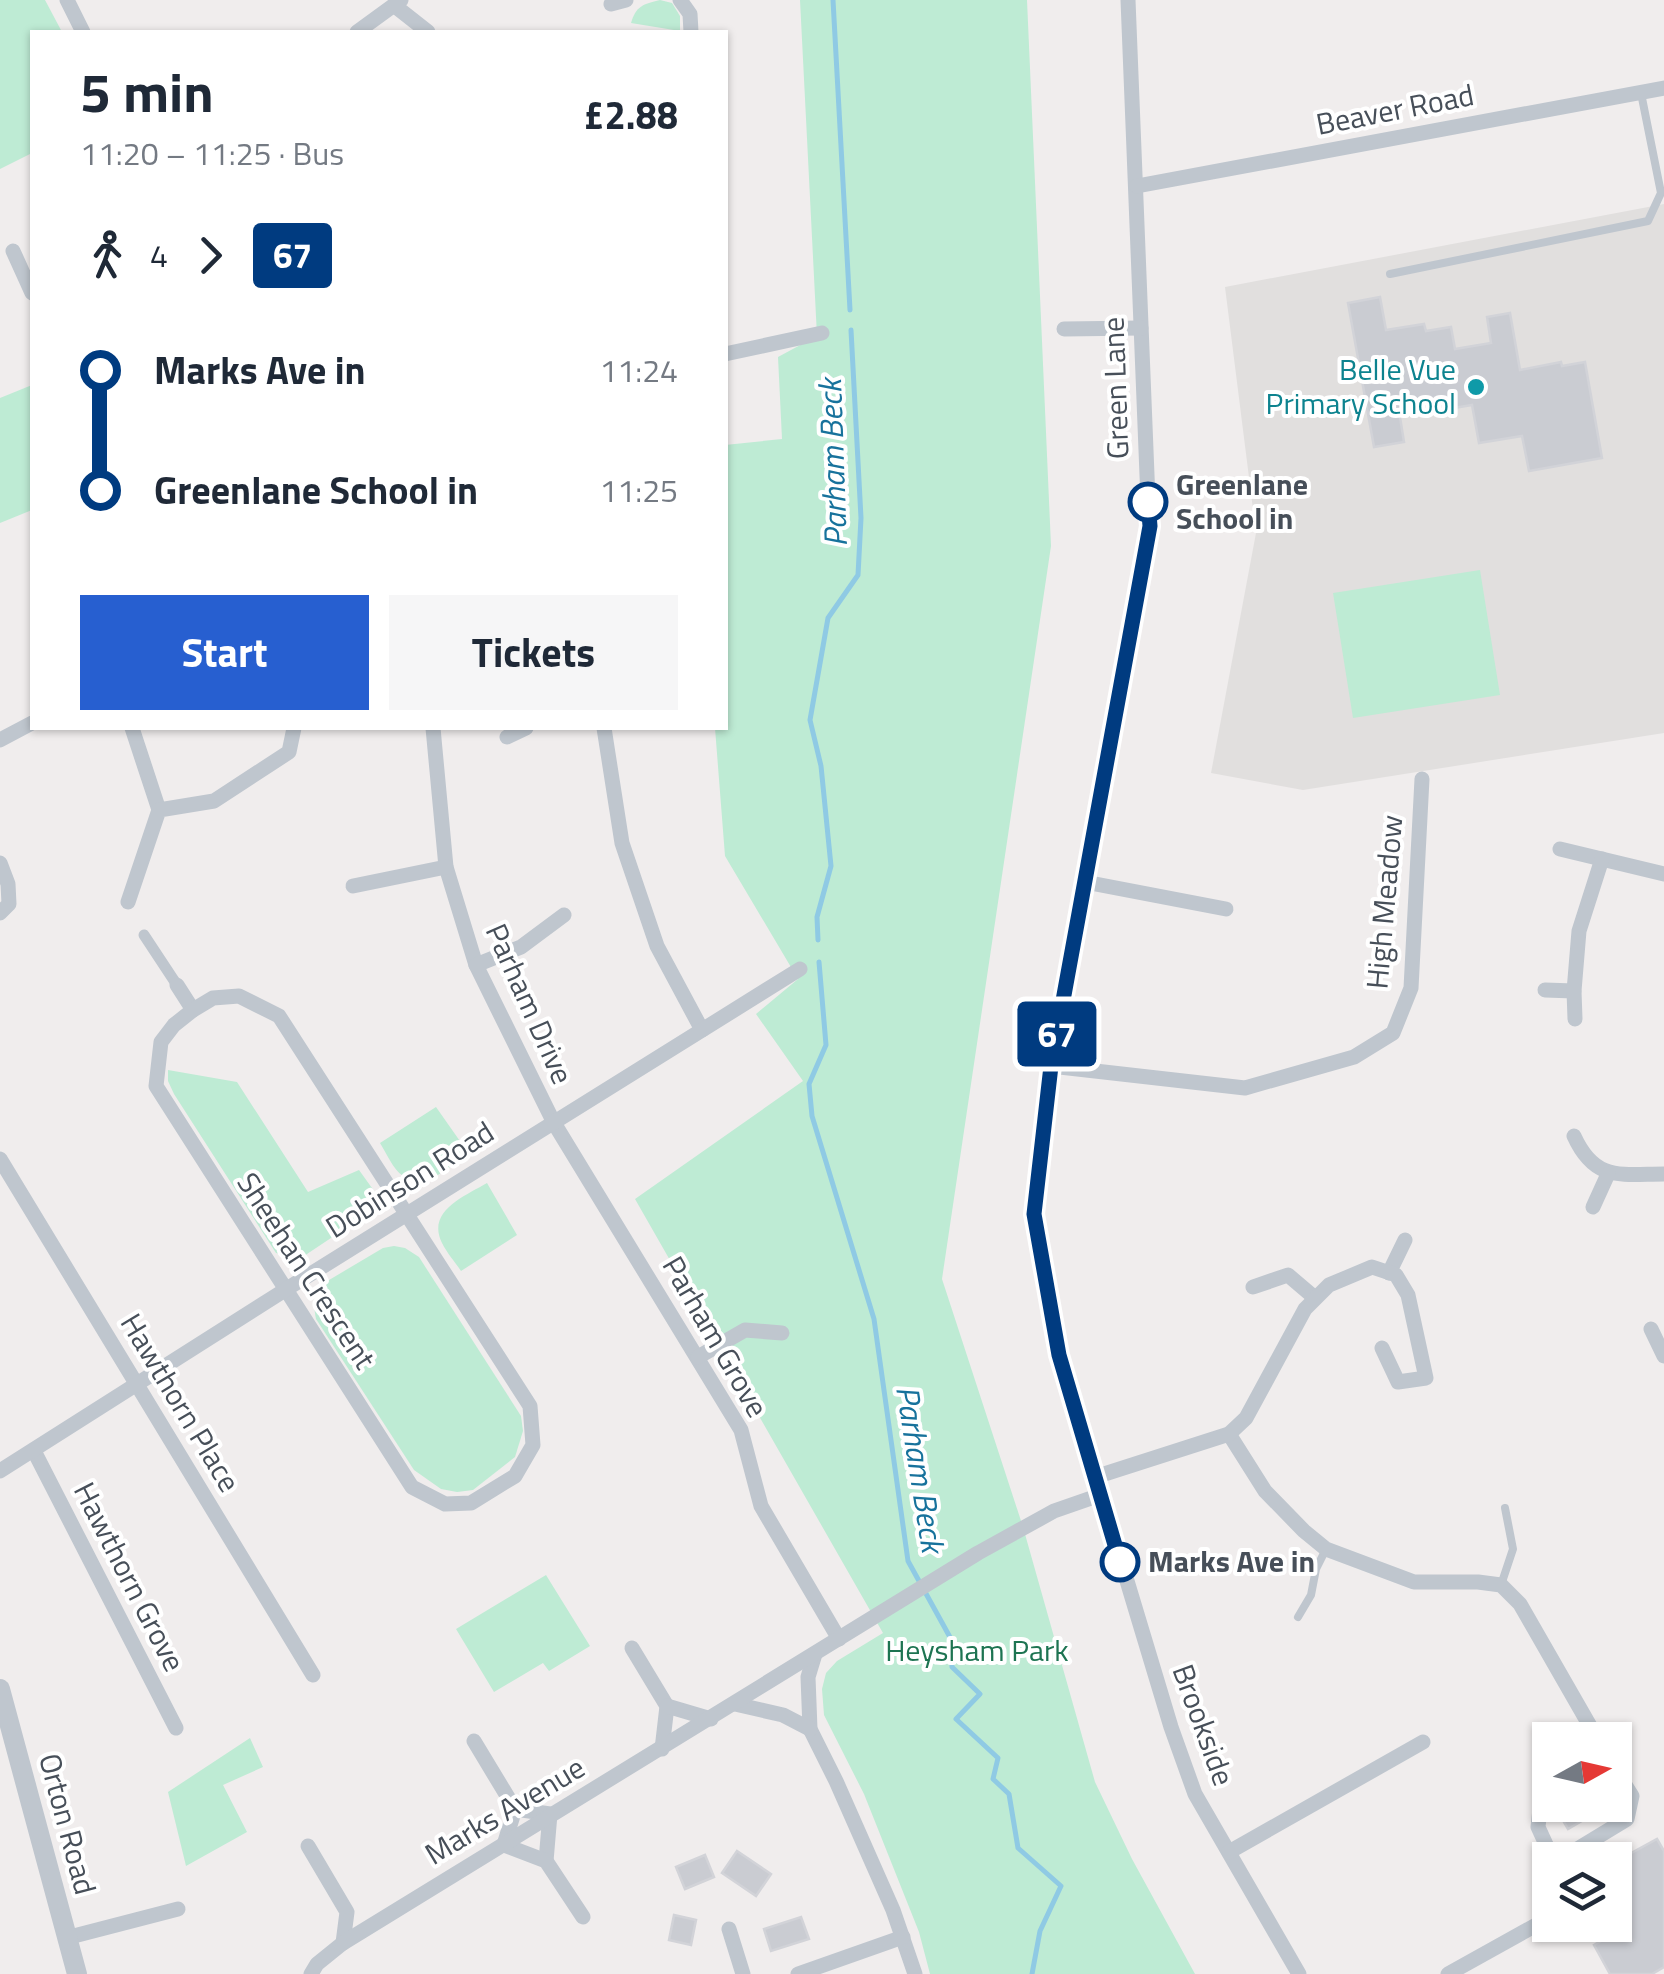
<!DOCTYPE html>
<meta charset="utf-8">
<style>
:root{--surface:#fff;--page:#f6f6f7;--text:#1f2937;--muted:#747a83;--accent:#275fd0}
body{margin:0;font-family:"Titillium Web",sans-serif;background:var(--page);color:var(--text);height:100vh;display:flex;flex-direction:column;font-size:38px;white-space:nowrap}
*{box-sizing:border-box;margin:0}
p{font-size:32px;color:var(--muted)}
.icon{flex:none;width:55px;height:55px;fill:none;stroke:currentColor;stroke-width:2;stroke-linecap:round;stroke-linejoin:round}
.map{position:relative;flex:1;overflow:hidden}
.panel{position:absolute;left:30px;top:30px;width:698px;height:700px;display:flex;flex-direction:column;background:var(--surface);border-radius:0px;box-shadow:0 2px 8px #0004}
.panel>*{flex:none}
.badge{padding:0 20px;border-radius:8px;font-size:35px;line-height:65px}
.needle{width:65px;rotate:82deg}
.controls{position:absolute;left:1532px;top:1722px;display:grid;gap:20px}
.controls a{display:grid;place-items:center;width:100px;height:100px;border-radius:0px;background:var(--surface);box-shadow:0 2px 8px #0004;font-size:50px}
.map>.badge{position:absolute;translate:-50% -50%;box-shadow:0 0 0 5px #fff}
.legs{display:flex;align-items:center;gap:15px;height:110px;padding:0 50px;font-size:32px}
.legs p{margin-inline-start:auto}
.overview{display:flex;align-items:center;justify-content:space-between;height:170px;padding:0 50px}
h1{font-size:55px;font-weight:700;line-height:75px}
.cta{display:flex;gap:20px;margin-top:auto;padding:20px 50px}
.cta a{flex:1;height:115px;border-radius:0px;background:var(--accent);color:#fff;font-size:40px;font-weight:700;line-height:115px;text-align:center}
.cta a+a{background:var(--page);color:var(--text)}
ul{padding:0 50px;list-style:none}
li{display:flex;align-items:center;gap:35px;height:120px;font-size:38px}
li i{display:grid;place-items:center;width:15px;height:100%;margin:0 12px;background:currentColor}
li i::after{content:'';width:25px;height:25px;margin:-12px;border:8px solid;border-radius:50%;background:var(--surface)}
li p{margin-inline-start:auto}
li:first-child i{background:linear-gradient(#0000 50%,currentColor 0)}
li:last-child i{background:linear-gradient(currentColor 50%,#0000 0)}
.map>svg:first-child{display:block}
</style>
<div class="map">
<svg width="1664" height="1974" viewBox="0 0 1664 1974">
<rect width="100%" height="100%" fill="#f0eded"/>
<polygon fill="#e1dfde" points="1664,204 1664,733 1303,790 1211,773 1256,533 1225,287"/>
<g fill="#beebd4">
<polygon points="0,0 45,0 62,32 32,32 32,153 0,169"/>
<path d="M660 0 672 3 680 16V31L631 23C636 6 643 4 660 0Z"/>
<polygon points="800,0 1027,0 1051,546 942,1279 1023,1527 1095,1782 1132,1859 1195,1974 930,1974 919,1932 864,1794 824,1715 822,1689 826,1673 837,1661 883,1633 635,1199 803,1081 756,1014 798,979 725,856 715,728 725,728 725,445 782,439 778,357 817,336"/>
<polygon points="32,385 32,510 0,523 0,398"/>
<polygon points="1480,570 1500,695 1353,718 1333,593"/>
<polygon points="168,1070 237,1082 308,1192 359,1170 377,1195 376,1205 370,1212 304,1256 294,1258 276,1253 174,1094 168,1081"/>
<path d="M436 1107 469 1154 426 1183C396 1180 394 1166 380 1143Z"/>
<path d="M487 1183 517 1235 461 1271C455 1262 447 1253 442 1243 426 1211 465 1196 487 1183Z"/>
<path d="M394 1246 405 1248 419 1257 521 1416 523 1431 515 1457 473 1490 457 1492 441 1489 414 1470 316 1319C313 1304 313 1294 324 1283L383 1248Z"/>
<polygon points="546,1575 590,1646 549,1671 543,1663 494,1692 456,1629"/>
<polygon points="250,1738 263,1767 223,1785 247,1832 186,1866 168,1792"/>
</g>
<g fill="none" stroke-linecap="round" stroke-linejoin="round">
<g stroke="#8fcae4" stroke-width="5">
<polyline points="833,0 850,310"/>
<polyline points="818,940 817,917 831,866 821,766 810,720 828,618 858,575 861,518 851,330"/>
<polyline points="819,962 826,1045 809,1084 812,1116 874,1319 908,1561 951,1639 952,1667 980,1694 956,1719 998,1758 993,1779 1009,1794 1018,1848 1061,1886 1040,1931 1032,1974"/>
</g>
</g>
<g fill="#caccd2" stroke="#d2d3d8" stroke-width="2.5">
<polygon points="1380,297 1386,330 1424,324 1426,331 1451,327 1455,349 1491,343 1487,317 1510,313 1520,370 1561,362 1562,366 1585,362 1602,458 1529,471 1522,436 1479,443 1472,405 1400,417 1404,442 1374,447 1348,303"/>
<polygon points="1554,1805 1609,1805 1568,1829"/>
<polygon points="1657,1839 1664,1851 1664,1967 1652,1974 1610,1974 1594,1945 1615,1933 1615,1862"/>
<polygon points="737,1851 771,1874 756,1896 722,1873"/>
<polygon points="705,1855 714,1877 685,1889 676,1867"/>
<polygon points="674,1915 696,1920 691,1945 669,1940"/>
<polygon points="801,1917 809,1939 771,1951 764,1929"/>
</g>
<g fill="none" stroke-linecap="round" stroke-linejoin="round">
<g stroke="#bfc6ce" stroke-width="8">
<polyline points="1390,274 1648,221 1661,193 1641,93"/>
<polyline points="1501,1585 1513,1549 1505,1508"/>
<polyline points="1298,1617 1311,1595 1316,1569 1326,1549"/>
</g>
<polyline stroke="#bfc6ce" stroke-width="11" points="144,935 177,985"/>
<g stroke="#bfc6ce" stroke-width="15">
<polyline points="67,0 83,32"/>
<polyline points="680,0 690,14 691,32"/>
<polyline points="1128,0 1149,525 1051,1066 1034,1214 1059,1355 1171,1727 1195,1794 1299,1974"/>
<polyline points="611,4 626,0"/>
<polyline points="395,6 428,32"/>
<polyline points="357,32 401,0"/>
<polyline points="1137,186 1664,88"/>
<polyline points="13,251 32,293"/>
<polyline points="1064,329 1141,328"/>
<polyline points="725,354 822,333"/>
<polyline points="132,728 159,810"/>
<polyline points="433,728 446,867 476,965 554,1123 741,1430 761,1506 839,1639"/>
<polyline points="604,728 622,843 657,946 702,1030"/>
<polyline points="507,737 526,728"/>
<polyline points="0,740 32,723"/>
<polyline points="1560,849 1664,874"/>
<polyline points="0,863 8,884 9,904 0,913"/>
<polyline points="1085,882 1226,909"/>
<polyline points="353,886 446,867"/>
<polyline points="128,902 159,810 214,801 289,752 294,728"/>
<polyline points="476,965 521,947 564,915"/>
<polyline points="177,985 193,1010"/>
<polyline points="1545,990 1574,991"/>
<polygon points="239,996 279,1016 530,1406 533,1445 515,1476 471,1503 445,1504 412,1487 156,1086 161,1042 174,1025 193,1010 213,998"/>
<polyline points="1575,1019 1574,991 1579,931 1602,859"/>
<polyline points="1051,1066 1245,1088 1354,1057 1393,1033 1411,988 1422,779"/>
<path d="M1574 1136C1595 1182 1621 1174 1664 1174"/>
<polyline points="0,1159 313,1675"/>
<polyline points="1593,1207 1608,1174"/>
<polyline points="1389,1273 1405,1240"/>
<polyline points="1253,1287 1288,1275 1315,1298"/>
<polyline points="1651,1329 1664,1356"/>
<polyline points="698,1357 745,1330 782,1333"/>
<polyline points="1229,1434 1265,1491 1304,1531 1326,1549 1414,1582 1478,1582 1501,1585 1520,1604 1598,1740"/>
<polyline points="34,1451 176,1728"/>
<polyline points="0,1471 285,1290 800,969"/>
<polyline points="1095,1477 1229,1434 1246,1418 1305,1309 1329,1285 1372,1267 1396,1275 1408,1295 1426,1378 1398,1382 1382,1348"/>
<polyline points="632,1648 667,1706 662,1749"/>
<polyline points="815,1654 808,1677 810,1729 836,1781 893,1910 915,1974"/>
<polyline points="735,1704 783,1715 810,1729"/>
<polyline points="667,1706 711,1719"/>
<polyline points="474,1741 515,1809 550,1814 546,1861"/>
<polyline points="1550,1791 1541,1800 1538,1827 1549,1851 1571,1853 1627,1819 1632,1796 1615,1769"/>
<polyline points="515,1809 504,1845 546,1861 583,1917"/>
<polyline points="308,1846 347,1912 343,1943"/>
<polyline points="1229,1852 1423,1742"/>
<polyline points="729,1929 743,1974"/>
<polyline points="66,1938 178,1909"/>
<polyline points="311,1974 317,1964 343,1943 978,1553 1054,1511 1100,1495"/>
<polyline points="798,1974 903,1937"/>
<polyline points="1448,1974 1547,1919"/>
</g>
<polyline stroke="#bfc6ce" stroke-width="20" points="0,1689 77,1974"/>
</g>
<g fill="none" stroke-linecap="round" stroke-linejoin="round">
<g stroke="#fff" stroke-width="22">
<polyline id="line-1" points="1120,1562 1059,1355 1034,1214 1051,1066 1150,526 1148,502"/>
</g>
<use href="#line-1" stroke="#003b80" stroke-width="15"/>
</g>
<circle fill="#0f9aa8" stroke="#fff" stroke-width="4" cx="1476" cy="387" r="10"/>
<g fill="#fff" stroke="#003b80" stroke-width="5">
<circle cx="1148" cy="502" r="18"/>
<circle cx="1120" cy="1562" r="18"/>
</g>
<g text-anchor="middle" stroke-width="8" stroke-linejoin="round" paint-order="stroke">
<g font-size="30" fill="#474f59" stroke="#fff">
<text transform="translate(1395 110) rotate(-11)" y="10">Beaver Road</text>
<text transform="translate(1116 388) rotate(-92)" y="10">Green Lane</text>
<text transform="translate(1385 902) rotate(-85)" y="10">High Meadow</text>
<text transform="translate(529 1004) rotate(66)" y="10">Parham Drive</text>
<text transform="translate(410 1180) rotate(-32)" y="10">Dobinson Road</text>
<text transform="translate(306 1271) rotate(57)" y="10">Sheehan Crescent</text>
<text transform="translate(715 1337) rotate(60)" y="10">Parham Grove</text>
<text transform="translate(180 1403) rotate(59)" y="10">Hawthorn Place</text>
<text transform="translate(129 1577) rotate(63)" y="10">Hawthorn Grove</text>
<text transform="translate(1203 1725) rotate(70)" y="10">Brookside</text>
<text transform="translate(505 1811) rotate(-31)" y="10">Marks Avenue</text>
<text transform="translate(67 1824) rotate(75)" y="10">Orton Road</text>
</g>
<g font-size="30" fill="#0d838f" stroke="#fff" text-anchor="end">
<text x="1456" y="380">Belle Vue<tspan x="1456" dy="34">Primary School</tspan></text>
</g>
<g font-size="30" font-weight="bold" fill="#474f59" stroke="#fff" text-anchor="start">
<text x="1176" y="495">Greenlane<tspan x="1176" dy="34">School in</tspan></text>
<text x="1148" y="1572">Marks Ave in</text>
</g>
<g font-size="30" fill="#1e7452" stroke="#fff">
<text x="977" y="1661">Heysham Park</text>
</g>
<g font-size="32" font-style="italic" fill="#17729c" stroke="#fff">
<text transform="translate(833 463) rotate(-92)" y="11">Parham Beck</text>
<text transform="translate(920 1469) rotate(81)" y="11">Parham Beck</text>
</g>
</g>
</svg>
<div class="controls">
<a><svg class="needle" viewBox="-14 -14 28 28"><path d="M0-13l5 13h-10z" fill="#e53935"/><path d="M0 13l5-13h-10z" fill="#747a83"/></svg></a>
<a><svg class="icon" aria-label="layers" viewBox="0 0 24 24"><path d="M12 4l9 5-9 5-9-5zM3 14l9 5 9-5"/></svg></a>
</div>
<b class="badge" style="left:1057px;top:1034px;background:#003b80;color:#fff">67</b>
<section class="panel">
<div class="overview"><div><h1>5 min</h1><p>11:20 – 11:25 · Bus</p></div><b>£2.88</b></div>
<div class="legs"><svg class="icon" aria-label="walk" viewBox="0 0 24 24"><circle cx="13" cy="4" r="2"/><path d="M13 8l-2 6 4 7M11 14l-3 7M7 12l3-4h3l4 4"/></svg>4<svg class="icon" aria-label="forward" viewBox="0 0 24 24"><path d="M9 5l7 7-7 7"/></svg><b class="badge" style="background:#003b80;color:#fff">67</b></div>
<ul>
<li><i style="color:#003b80"></i><b>Marks Ave in</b><p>11:24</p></li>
<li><i style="color:#003b80"></i><b>Greenlane School in</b><p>11:25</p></li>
</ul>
<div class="cta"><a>Start</a><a>Tickets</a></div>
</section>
</div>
